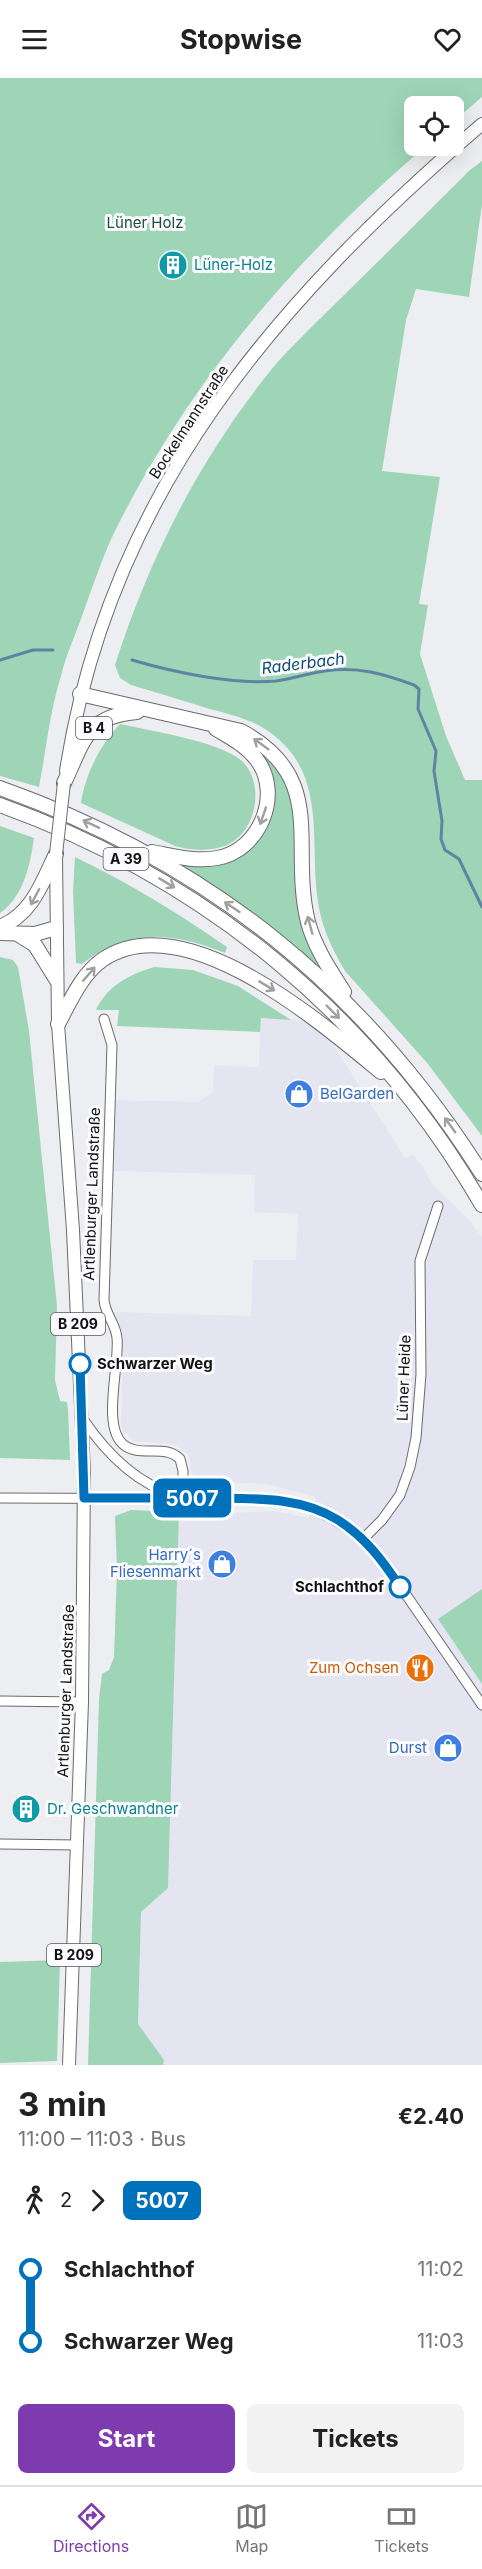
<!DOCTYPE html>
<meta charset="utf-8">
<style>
:root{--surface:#fff;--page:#f2f2f2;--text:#222;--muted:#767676;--line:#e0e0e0;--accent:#7e3baf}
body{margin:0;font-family:Inter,sans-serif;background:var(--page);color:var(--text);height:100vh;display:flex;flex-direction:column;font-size:22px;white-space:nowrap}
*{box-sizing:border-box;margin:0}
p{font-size:20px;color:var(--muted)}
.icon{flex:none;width:33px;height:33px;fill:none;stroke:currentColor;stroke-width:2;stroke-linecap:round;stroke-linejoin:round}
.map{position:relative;height:1987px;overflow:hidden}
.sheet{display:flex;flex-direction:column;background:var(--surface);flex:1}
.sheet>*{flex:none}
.badge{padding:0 12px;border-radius:9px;font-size:21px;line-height:39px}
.controls{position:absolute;left:404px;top:18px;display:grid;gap:12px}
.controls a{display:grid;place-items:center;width:60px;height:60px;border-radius:9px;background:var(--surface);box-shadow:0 6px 24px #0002;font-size:30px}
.map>.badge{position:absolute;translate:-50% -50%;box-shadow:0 0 0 3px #fff}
.legs{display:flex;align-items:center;gap:9px;height:66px;padding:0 18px;font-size:20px}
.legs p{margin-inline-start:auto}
.summary{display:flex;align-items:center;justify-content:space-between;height:102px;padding:0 18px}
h1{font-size:33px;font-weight:700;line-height:45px}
.cta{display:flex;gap:12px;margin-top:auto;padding:12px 18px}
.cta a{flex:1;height:69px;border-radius:9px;background:var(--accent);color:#fff;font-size:24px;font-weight:700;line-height:69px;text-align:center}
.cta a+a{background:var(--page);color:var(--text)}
ul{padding:0 18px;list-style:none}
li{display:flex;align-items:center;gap:21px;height:72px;font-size:22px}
li i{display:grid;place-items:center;width:9px;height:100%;margin:0 8px;background:currentColor}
li i::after{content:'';width:15px;height:15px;margin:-8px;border:4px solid;border-radius:50%;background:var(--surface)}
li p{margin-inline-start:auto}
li:first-child i{background:linear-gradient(#0000 50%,currentColor 0)}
li:last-child i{background:linear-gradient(currentColor 50%,#0000 0)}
header{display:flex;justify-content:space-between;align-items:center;height:78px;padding:0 18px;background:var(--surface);font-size:27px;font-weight:700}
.menu{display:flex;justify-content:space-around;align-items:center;height:84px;border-top:2px solid var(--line);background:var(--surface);font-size:16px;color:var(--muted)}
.menu a{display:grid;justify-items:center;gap:3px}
.menu .current{color:var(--accent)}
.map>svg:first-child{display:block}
</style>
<header><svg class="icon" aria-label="menu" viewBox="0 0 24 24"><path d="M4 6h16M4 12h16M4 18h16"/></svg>Stopwise<svg class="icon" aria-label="heart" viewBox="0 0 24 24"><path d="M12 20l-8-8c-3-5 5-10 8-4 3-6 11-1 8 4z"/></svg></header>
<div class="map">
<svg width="482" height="1987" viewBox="0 0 482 1987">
<rect width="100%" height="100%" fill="#edeef1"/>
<polygon fill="#e4e5f0" points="260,940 309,943 327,957 405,1080 413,1077 421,1086 433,1107 467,1140 482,1159 482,1511 438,1541 482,1606 482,1987 163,1987 163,1982 138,1946 141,1834 168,1810 179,1434 233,1435 275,1433 309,1440 316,1419 266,1406 201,1403 193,1397 188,1377 177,1367 134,1363 123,1353 121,1345 123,1259 115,1234 251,1238 253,1182 296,1182 298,1136 254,1134 255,1097 114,1093 116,1022 198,1024 213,1014 214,987 259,989"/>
<g fill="#9ed5b7">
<path d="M0 0H482V19L453 44V28H414V68H426C297 178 188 304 113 457 101 483 92 511 82 538 75 558 66 577 61 598 50 633 46 672 39 709L0 698Z"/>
<path d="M482 83V126L469 219 416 211 406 242 382 393 440 399 419 526 428 527 420 576 446 658 465 702H482V1058L428 986 345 893C331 869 320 846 317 817 310 756 327 691 265 651 249 641 229 636 210 631 184 623 158 615 131 607L120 600 115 587C149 480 200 380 271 292 291 268 315 246 338 223 382 180 426 136 470 92Z"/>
<path d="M120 646C151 653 219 663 242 683 265 705 257 752 229 766 212 774 191 773 175 768L81 725C85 697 100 667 120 646Z"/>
<path d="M257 670 272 684 283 699 292 722 303 847 318 888 256 838 177 784C191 787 205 790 219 786 254 778 278 744 274 709 272 694 264 682 257 670Z"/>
<path d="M0 748 34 760C30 787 24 818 0 835Z"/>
<path d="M75 779C129 805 178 835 227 869L225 875C173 854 128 849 82 886L76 885 73 814Z"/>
<polygon points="0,879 13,882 18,889 29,953 57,1228 55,1302 60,1323 67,1324 68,1331 70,1382 0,1380"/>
<path d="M154 889 193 892 238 908 291 942 261 940 260 954 117 948 119 932H96C108 907 129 897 154 889Z"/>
<polygon points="131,1432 179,1434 168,1810 141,1834 138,1946 164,1982 163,1987 88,1987 99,1621 102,1596 109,1592 114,1579 117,1492 115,1438"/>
<polygon points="482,1511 482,1606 438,1541"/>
<polygon points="60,1882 57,1983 0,1985 0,1884"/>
</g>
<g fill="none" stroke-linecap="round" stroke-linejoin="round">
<g stroke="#5f84a2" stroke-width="3">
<polyline points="0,582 33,572 53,572"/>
<path d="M132 582C173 594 233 607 276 603 292 601 309 595 325 593 358 588 384 596 414 607L419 611 418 631 436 673 434 693 442 743 441 761 445 772 459 781 482 829"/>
</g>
<g stroke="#6b6b6e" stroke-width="11">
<g id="minor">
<path d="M104 941 112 967 104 1222C105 1236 116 1246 117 1260 120 1287 101 1349 124 1367 140 1380 164 1365 180 1381L183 1393V1420"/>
<path d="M83 1341C106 1375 135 1405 175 1417"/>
<path d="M0 1420 268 1421C314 1425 349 1446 380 1479L482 1627"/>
<polyline points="363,1461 382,1442 400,1417 410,1389 416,1360 421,1296 420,1183 438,1128"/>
<polyline points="0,1623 82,1624"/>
<polyline points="0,1766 77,1767"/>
</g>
</g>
<g stroke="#6b6b6e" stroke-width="14">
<g id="major">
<path d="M66 693C109 415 275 224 482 46"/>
<polyline points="56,777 58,946 73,1152 84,1395 82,1624 69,1987"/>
</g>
</g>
<g stroke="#6b6b6e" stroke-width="16">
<g id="highway">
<path d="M80 616 241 653C329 700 289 767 308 844 315 870 330 892 344 914"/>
<path d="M64 705C84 663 86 638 137 634"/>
<path d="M0 710C208 784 364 910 482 1096"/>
<path d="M0 727C206 801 372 938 482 1127"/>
<path d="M152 774C174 778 195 784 217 780 259 773 283 717 257 682 247 668 231 660 216 651"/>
<path d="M0 849C32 836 42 805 56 776"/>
<polyline points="0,855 35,856 56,850"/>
<polyline points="19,857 35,867 56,901"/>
<path d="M58 946C70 924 81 897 102 882 184 826 320 944 381 994"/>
</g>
</g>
<use href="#minor" stroke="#fff" stroke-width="9"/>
<use href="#major" stroke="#fff" stroke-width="12"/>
<use href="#highway" stroke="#fff" stroke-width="14"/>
<g stroke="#6b6b6e" stroke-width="14" stroke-linecap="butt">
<polyline id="major-bridge" points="56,776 64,705"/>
</g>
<use href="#major-bridge" stroke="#fff" stroke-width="12"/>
</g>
<defs><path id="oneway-shaft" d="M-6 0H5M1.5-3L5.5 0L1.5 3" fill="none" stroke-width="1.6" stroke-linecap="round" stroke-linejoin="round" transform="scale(1.5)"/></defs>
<g stroke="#a0a0a1">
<use href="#oneway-shaft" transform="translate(261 666) rotate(-144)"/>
<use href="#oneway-shaft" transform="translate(263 738) rotate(109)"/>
<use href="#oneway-shaft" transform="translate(91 746) rotate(-155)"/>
<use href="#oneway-shaft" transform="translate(167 805) rotate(31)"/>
<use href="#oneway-shaft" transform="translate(35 819) rotate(118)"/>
<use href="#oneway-shaft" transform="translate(232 829) rotate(-146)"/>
<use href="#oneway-shaft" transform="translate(310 847) rotate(-105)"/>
<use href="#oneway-shaft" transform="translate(89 896) rotate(-49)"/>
<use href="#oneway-shaft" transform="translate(267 908) rotate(31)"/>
<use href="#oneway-shaft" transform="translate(333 934) rotate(45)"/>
<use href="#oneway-shaft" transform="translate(450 1047) rotate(-126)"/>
</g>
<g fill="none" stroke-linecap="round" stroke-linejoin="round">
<g stroke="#fff" stroke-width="14">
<path id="line-1" d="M80 1286 84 1420C124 1420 164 1420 204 1420 249 1421 298 1417 338 1442 366 1460 383 1483 400 1509"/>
</g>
<use href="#line-1" stroke="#0072bc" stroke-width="9"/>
</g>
<defs>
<g id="building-disc" transform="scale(1.5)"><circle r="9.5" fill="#0f9aa8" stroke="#fbfbfe"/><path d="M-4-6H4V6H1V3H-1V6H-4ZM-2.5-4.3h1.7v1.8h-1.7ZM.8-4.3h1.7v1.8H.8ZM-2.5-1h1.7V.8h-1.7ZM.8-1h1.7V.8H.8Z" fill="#fff"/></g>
<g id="shop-disc" transform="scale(1.5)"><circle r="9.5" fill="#3f7fe0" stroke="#fbfbfe"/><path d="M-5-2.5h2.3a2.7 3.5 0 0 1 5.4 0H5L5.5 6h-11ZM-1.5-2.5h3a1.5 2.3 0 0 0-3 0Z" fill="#fff"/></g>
<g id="restaurant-disc" transform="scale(1.5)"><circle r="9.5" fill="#e8710a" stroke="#fbfbfe"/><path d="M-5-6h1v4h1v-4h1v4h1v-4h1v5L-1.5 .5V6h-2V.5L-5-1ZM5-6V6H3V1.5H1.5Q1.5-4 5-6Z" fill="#fff"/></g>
</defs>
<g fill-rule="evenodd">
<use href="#building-disc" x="173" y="187"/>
<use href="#shop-disc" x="299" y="1016"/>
<use href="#shop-disc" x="222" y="1486"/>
<use href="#restaurant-disc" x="420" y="1590"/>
<use href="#shop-disc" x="448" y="1670"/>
<use href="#building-disc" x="26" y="1731"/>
</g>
<g fill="#fff" stroke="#0072bc" stroke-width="3">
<circle cx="80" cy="1286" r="10"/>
<circle cx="400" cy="1509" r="10"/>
</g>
<g text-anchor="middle" stroke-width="6" stroke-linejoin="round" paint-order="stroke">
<g fill="#fbfbfe" stroke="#58585a" stroke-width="1.5">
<rect x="76" y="639" width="36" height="22" rx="4.5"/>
<rect x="103.5" y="770" width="45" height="22" rx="4.5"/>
<rect x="51" y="1235" width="54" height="22" rx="4.5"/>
<rect x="47" y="1866" width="54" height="22" rx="4.5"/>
</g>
<g font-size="14" font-weight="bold" fill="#121213">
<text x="94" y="655">B 4</text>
<text x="126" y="786">A 39</text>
<text x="78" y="1251">B 209</text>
<text x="74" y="1882">B 209</text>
</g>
<g font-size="15" fill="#1c4f38" stroke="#fbfbfe">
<text x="145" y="150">Lüner Holz</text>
</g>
<g font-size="15" fill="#0d838f" stroke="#fbfbfe" text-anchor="start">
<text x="194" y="192">Lüner-Holz</text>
<text x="47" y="1736">Dr. Geschwandner</text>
</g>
<g font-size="15" fill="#121213" stroke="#fbfbfe">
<text transform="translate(189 344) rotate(-57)" y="5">Bockelmannstraße</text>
<text transform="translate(92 1116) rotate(-88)" y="5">Artlenburger Landstraße</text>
<text transform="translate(404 1300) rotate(-88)" y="5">Lüner Heide</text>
<text transform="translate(66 1613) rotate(-88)" y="5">Artlenburger Landstraße</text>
</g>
<g font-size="15" fill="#366cbe" stroke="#fbfbfe" text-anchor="end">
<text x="320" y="1021" text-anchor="start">BelGarden</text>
<text x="201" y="1482">Harry´s<tspan x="201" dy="17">Fliesenmarkt</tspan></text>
<text x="427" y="1675">Durst</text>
</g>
<g font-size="15" font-weight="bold" fill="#121213" stroke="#fbfbfe" text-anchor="start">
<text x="97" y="1291">Schwarzer Weg</text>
<text x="384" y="1514" text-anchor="end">Schlachthof</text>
</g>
<g font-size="15" fill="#c56008" stroke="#fbfbfe" text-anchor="end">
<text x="399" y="1595">Zum Ochsen</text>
</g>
<g font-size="16" font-style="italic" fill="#0b4b73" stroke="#fbfbfe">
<text transform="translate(303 585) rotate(-7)" y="6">Raderbach</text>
</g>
</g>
</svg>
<div class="controls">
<a><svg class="icon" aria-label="locate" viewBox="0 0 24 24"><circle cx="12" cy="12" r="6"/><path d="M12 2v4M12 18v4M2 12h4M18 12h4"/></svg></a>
</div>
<b class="badge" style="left:192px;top:1420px;background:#0072bc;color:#fff">5007</b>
</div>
<section class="sheet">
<div class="summary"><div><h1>3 min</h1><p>11:00 – 11:03 · Bus</p></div><b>€2.40</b></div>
<div class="legs"><svg class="icon" aria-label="walk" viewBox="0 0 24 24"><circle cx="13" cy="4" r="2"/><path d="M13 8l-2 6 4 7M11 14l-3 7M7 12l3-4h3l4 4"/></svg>2<svg class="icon" aria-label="forward" viewBox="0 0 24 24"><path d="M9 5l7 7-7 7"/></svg><b class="badge" style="background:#0072bc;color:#fff">5007</b></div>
<ul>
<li><i style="color:#0072bc"></i><b>Schlachthof</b><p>11:02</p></li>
<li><i style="color:#0072bc"></i><b>Schwarzer Weg</b><p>11:03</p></li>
</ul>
<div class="cta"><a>Start</a><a>Tickets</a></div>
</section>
<nav class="menu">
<a class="current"><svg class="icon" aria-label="directions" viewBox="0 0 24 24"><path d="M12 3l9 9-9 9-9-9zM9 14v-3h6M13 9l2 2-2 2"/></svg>Directions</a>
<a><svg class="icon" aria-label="map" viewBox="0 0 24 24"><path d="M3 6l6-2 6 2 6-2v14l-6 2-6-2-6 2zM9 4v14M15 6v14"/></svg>Map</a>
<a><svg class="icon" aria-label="tickets" viewBox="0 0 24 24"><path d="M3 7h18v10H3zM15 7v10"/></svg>Tickets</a>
</nav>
